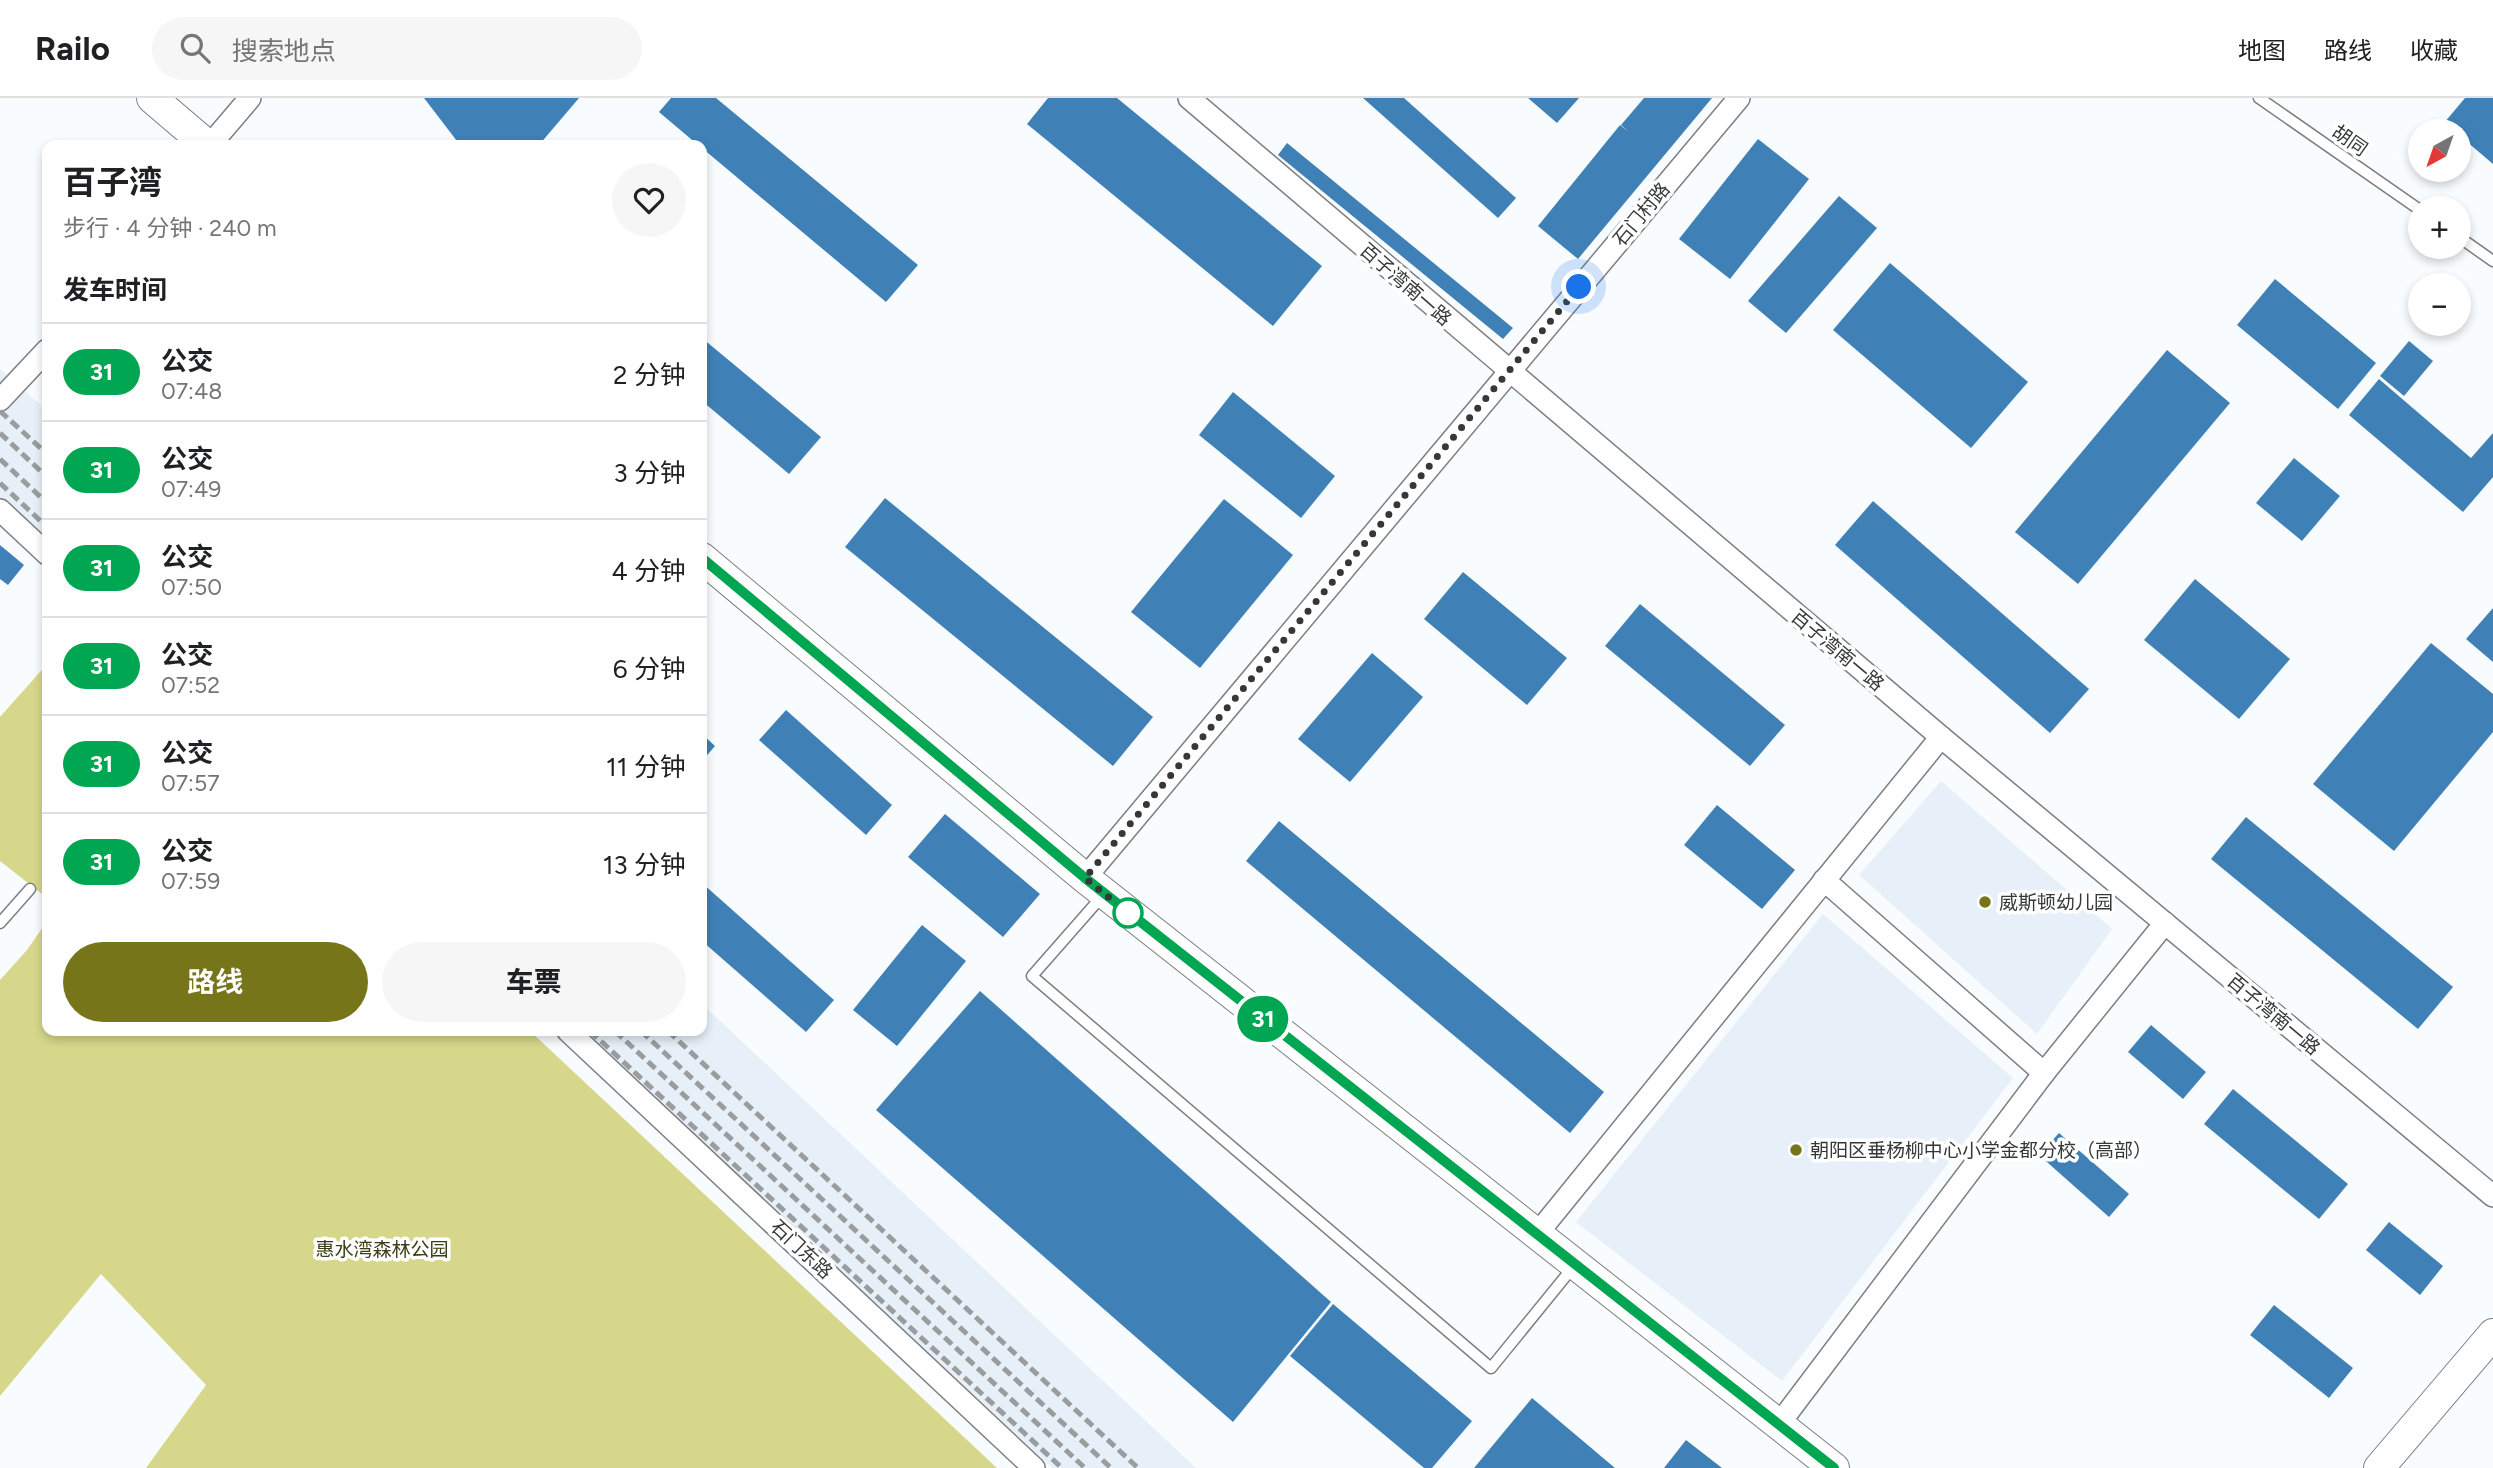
<!DOCTYPE html>
<html lang="zh">
<meta charset="utf-8">
<style>
:root{--surface:#fff;--page:#f6f6f6;--text:#202124;--muted:#757577;--line:#e0e0e0;--accent:#76751a}
body{margin:0;font-family:Figtree,"Noto Sans SC",sans-serif;background:var(--page);color:var(--text);height:100vh;display:flex;flex-direction:column;font-size:26px;white-space:nowrap}
*{box-sizing:border-box;margin:0}
p{font-size:23px;color:var(--muted)}
.icon{flex:none;width:38px;height:38px;fill:none;stroke:currentColor;stroke-width:2;stroke-linecap:round;stroke-linejoin:round}
.map{position:relative;flex:1;overflow:hidden}
.panel{position:absolute;left:42px;top:42px;width:665px;height:896px;display:flex;flex-direction:column;background:var(--surface);border-radius:14px;box-shadow:0 4px 10px #0003}
.panel>*{flex:none}
.badge{padding:0 14px;border-radius:23px;font-size:24px;line-height:46px}
.needle{width:46px;rotate:220deg}
.buttons{position:absolute;left:2408px;top:21px;display:grid;gap:14px}
.buttons a{display:grid;place-items:center;width:63px;height:63px;border-radius:50%;background:var(--surface);box-shadow:0 4px 10px #0003;font-size:35px}
.you{position:absolute;width:35px;height:35px;margin:-18px;border:5px solid #fff;border-radius:50%;background:#1a73e8;box-shadow:0 0 0 10px #1a73e833}
.map>.badge{position:absolute;translate:-50% -50%;box-shadow:0 0 0 4px #fff}
h2{padding:0 21px;font-size:26px;line-height:63px}
.round{display:grid;place-items:center;flex:none;width:74px;height:74px;border-radius:37px;background:var(--page)}
.overview{display:flex;align-items:center;justify-content:space-between;height:119px;padding:0 21px}
h1{font-size:33px;font-weight:700;line-height:52px}
.primary-button{display:flex;gap:14px;margin-top:auto;padding:14px 21px}
.primary-button a{flex:1;height:80px;border-radius:42px;background:var(--accent);color:#fff;font-size:28px;font-weight:700;line-height:80px;text-align:center}
.primary-button a+a{background:var(--page);color:var(--text)}
ul{padding:0;list-style:none}
li{display:flex;align-items:center;gap:21px;height:98px;padding:0 21px;border-top:2px solid var(--line)}
li div{flex:1}
li b{display:block;font-size:26px}
li em{font-style:normal}
li .badge{min-width:77px;font-weight:700;text-align:center}
header{display:flex;align-items:center;gap:42px;box-sizing:border-box;height:98px;padding:0 35px;background:var(--surface);border-bottom:2px solid var(--line)}
header strong{font-size:33px}
nav{display:flex;gap:38px;margin-inline-start:auto;font-size:24px}
.search{width:490px;height:63px;background:var(--page);display:flex;align-items:center;gap:18px;box-sizing:border-box;padding:0 24px;border-radius:38px;color:var(--muted);font-size:26px}
.map>svg:first-child{display:block}
</style>
<header>
<strong>Railo</strong>
<div class="search"><svg class="icon" aria-label="search" viewBox="0 0 24 24"><circle cx="10" cy="10" r="6"/><path d="M15 15l6 6"/></svg>搜索地点</div>
<nav><a>地图</a><a>路线</a><a>收藏</a></nav>
</header>
<div class="map">
<svg width="2493" height="1370" viewBox="0 0 2493 1370">
<rect width="100%" height="100%" fill="#f9fcfe"/>
<g fill="#e7f0f8">
<polygon points="0,271 47,313 47,447 0,404"/>
<polygon points="1941,683 2112,831 2037,936 1859,777"/>
<polygon points="1823,816 2013,980 1782,1283 1576,1124"/>
<polygon points="702,906 1196,1370 1053,1370 581,933 702,933"/>
</g>
<g fill="#d6d78a">
<polygon points="47,566 47,800 0,763 0,619"/>
<polygon points="47,823 47,933 530,933 997,1370 146,1370 206,1287 101,1176 0,1298 0,882 27,852"/>
</g>
<g fill="#3f81b7">
<polygon points="424,0 579,0 539,47 460,47"/>
<polygon points="671,0 716,0 918,167 886,204 702,50 702,47 698,47 659,14"/>
<polygon points="1048,0 1117,0 1322,168 1273,228 1027,26"/>
<polygon points="1363,0 1404,0 1516,100 1498,120"/>
<polygon points="1528,0 1579,0 1557,25"/>
<polygon points="1644,0 1712,0 1578,161 1538,128 1620,27 1629,34 1621,27"/>
<polygon points="2465,0 2493,0 2493,66 2459,37 2459,33 2455,33 2444,25"/>
<polygon points="1758,41 1809,81 1730,181 1679,141"/>
<polygon points="1287,45 1513,230 1503,241 1278,57"/>
<polygon points="1839,98 1877,130 1786,235 1748,203"/>
<polygon points="1890,165 2028,284 1971,350 1833,232"/>
<polygon points="2275,181 2376,265 2338,311 2237,227"/>
<polygon points="702,240 821,339 789,376 702,303"/>
<polygon points="2409,243 2433,263 2404,298 2380,278"/>
<polygon points="2167,252 2230,305 2078,486 2015,434"/>
<polygon points="2379,281 2471,360 2493,335 2493,379 2463,414 2349,317"/>
<polygon points="1233,294 1335,378 1301,420 1199,337"/>
<polygon points="2294,360 2340,398 2302,443 2256,405"/>
<polygon points="885,400 1153,619 1113,668 845,449"/>
<polygon points="1224,401 1293,457 1200,570 1131,514"/>
<polygon points="1873,403 2089,591 2050,635 1835,447"/>
<polygon points="0,447 24,467 8,487 0,481"/>
<polygon points="1463,474 1567,560 1527,607 1424,521"/>
<polygon points="2195,481 2290,561 2239,621 2144,542"/>
<polygon points="1640,506 1785,627 1750,668 1605,548"/>
<polygon points="2493,510 2493,564 2466,541"/>
<polygon points="2431,545 2493,596 2493,634 2394,753 2313,686"/>
<polygon points="1372,555 1423,599 1350,684 1298,641"/>
<polygon points="786,612 892,707 866,737 759,642"/>
<polygon points="702,636 715,648 702,663"/>
<polygon points="1717,707 1795,772 1762,811 1684,747"/>
<polygon points="945,716 1040,796 1003,839 908,759"/>
<polygon points="2246,719 2453,889 2418,931 2211,761"/>
<polygon points="1279,723 1604,994 1570,1035 1246,763"/>
<polygon points="702,785 834,902 806,934 702,843"/>
<polygon points="922,827 966,863 897,948 853,912"/>
<polygon points="980,893 1331,1204 1233,1324 876,1012"/>
<polygon points="2151,927 2206,974 2183,1001 2128,954"/>
<polygon points="2233,991 2348,1086 2319,1121 2204,1026"/>
<polygon points="2059,1035 2129,1096 2109,1119 2039,1057"/>
<polygon points="2389,1124 2443,1168 2420,1197 2366,1152"/>
<polygon points="1333,1206 1472,1323 1432,1370 1424,1370 1290,1258"/>
<polygon points="2274,1207 2353,1270 2329,1300 2250,1237"/>
<polygon points="1532,1300 1615,1370 1474,1370"/>
<polygon points="1686,1342 1722,1370 1664,1370"/>
</g>
<g fill="none" stroke-linecap="round" stroke-linejoin="round">
<g stroke="#7c7e81" stroke-width="13">
<g id="lane">
<polyline points="2259,0 2420,112"/>
<polyline points="2459,139 2493,163"/>
<polyline points="1104,796 1032,878 1491,1270 1574,1168"/>
<polyline points="0,825 30,791"/>
</g>
</g>
<g stroke="#7c7e81" stroke-width="24">
<g id="street">
<polyline points="1189,0 1941,639 2493,1098"/>
<polyline points="210,47 250,0"/>
<polyline points="0,302 47,252"/>
<polyline points="0,412 47,456"/>
<polyline points="1085,780 1739,0"/>
<polyline points="1824,782 2044,975"/>
<polyline points="568,933 1034,1370"/>
<polyline points="1537,1136 1941,639"/>
<polyline points="1779,1326 2044,975 2165,825"/>
</g>
</g>
<g stroke="#7c7e81" stroke-width="32">
<g id="secondary">
<polyline points="152,0 207,47"/>
<polyline points="702,460 1085,780 1834,1370"/>
<polyline points="2379,1370 2493,1236"/>
</g>
</g>
<use href="#lane" stroke="#fff" stroke-width="10"/>
<use href="#street" stroke="#fff" stroke-width="21"/>
<use href="#secondary" stroke="#fff" stroke-width="30"/>
<g stroke="#9a9c9e" stroke-width="5" stroke-dasharray="10 5" stroke-linecap="butt">
<polyline points="0,313 47,356"/>
<polyline points="0,335 47,379"/>
<polyline points="0,361 47,405"/>
<polyline points="0,385 47,429"/>
<polyline points="590,933 1062,1370"/>
<polyline points="615,933 1085,1370"/>
<polyline points="641,933 1111,1370"/>
<polyline points="668,933 1138,1370"/>
</g>
</g>
<g fill="none" stroke-linecap="round" stroke-linejoin="round">
<g stroke="#fff" stroke-width="16">
<polyline id="line" points="702,460 1085,780 1834,1370"/>
</g>
<use href="#line" stroke="#00a651" stroke-width="10"/>
<polyline stroke="#363738" stroke-width="7" stroke-dasharray="0 12.6" points="1128,815 1085,780 1579,189"/>
</g>
<g fill="#76751a" stroke="#fff" stroke-width="2.5">
<circle cx="1985" cy="804" r="7"/>
<circle cx="1796" cy="1052" r="7"/>
</g>
<circle fill="#fff" stroke="#00a651" stroke-width="3.5" cx="1128" cy="815" r="14"/>
<g text-anchor="middle" stroke-width="7" stroke-linejoin="round" paint-order="stroke">
<g font-size="19" fill="#363738" stroke="#fff">
<text transform="translate(2350 42) rotate(35)" y="7">胡同</text>
<text transform="translate(1641 116) rotate(-50)" y="7">石门村路</text>
<text transform="translate(1406 186) rotate(41)" y="7">百子湾南一路</text>
<text transform="translate(1838 552) rotate(40)" y="7">百子湾南一路</text>
<text transform="translate(2274 916) rotate(40)" y="7">百子湾南一路</text>
<text transform="translate(802 1151) rotate(43)" y="7">石门东路</text>
</g>
<g font-size="19" fill="#363738" stroke="#fff" text-anchor="start">
<text x="1999" y="811">威斯顿幼儿园</text>
<text x="1810" y="1059">朝阳区垂杨柳中心小学金都分校（高部）</text>
</g>
<g font-size="19" fill="#3c3c17" stroke="#fff">
<text x="382" y="1158">惠水湾森林公园</text>
</g>
</g>
</svg>
<div class="buttons">
<a><svg class="needle" viewBox="-14 -14 28 28"><path d="M0-13l5 13h-10z" fill="#e53935"/><path d="M0 13l5-13h-10z" fill="#757577"/></svg></a>
<a>+</a>
<a>−</a>
</div>
<div class="you" style="left:1579px;top:189px"></div>
<b class="badge" style="left:1263px;top:921px;background:#00a651;color:#fff">31</b>
<section class="panel">
<div class="overview"><div><h1>百子湾</h1><p>步行 · 4 分钟 · 240 m</p></div><a class="round"><svg class="icon" aria-label="heart" viewBox="0 0 24 24"><path d="M12 20l-8-8c-3-5 5-10 8-4 3-6 11-1 8 4z"/></svg></a></div>
<h2>发车时间</h2>
<ul>
<li><span class="badge" style="background:#00a651;color:#fff">31</span><div><b>公交</b><p>07:48</p></div><em>2 分钟</em></li>
<li><span class="badge" style="background:#00a651;color:#fff">31</span><div><b>公交</b><p>07:49</p></div><em>3 分钟</em></li>
<li><span class="badge" style="background:#00a651;color:#fff">31</span><div><b>公交</b><p>07:50</p></div><em>4 分钟</em></li>
<li><span class="badge" style="background:#00a651;color:#fff">31</span><div><b>公交</b><p>07:52</p></div><em>6 分钟</em></li>
<li><span class="badge" style="background:#00a651;color:#fff">31</span><div><b>公交</b><p>07:57</p></div><em>11 分钟</em></li>
<li><span class="badge" style="background:#00a651;color:#fff">31</span><div><b>公交</b><p>07:59</p></div><em>13 分钟</em></li>
</ul>
<div class="primary-button"><a>路线</a><a>车票</a></div>
</section>
</div>
